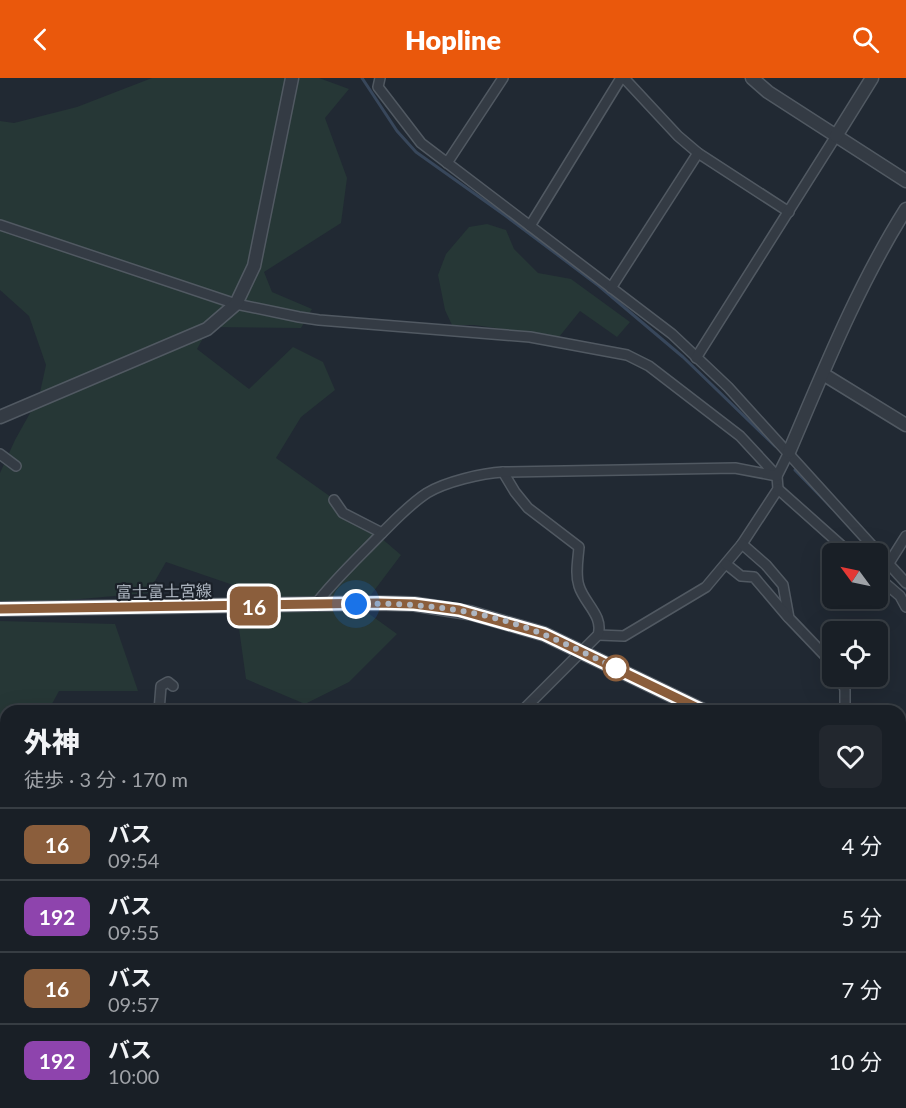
<!DOCTYPE html>
<html lang="ja">
<meta charset="utf-8">
<style>
:root{--surface:#191f26;--page:#22272e;--text:#f1f3f6;--muted:#9fa2a7;--line:#373d43;--accent:#ea580c}
body{margin:0;font-family:Lato,"Noto Sans JP",sans-serif;background:var(--page);color:var(--text);height:100vh;display:flex;flex-direction:column;font-size:22px;white-space:nowrap}
*{box-sizing:border-box;margin:0}
p{font-size:20px;color:var(--muted)}
.icon{flex:none;width:33px;height:33px;fill:none;stroke:currentColor;stroke-width:2;stroke-linecap:round;stroke-linejoin:round}
.map{position:relative;flex:1;overflow:hidden}
.side{position:absolute;left:0px;top:627px;width:906px;height:404px;display:flex;flex-direction:column;background:var(--surface);border-radius:18px 18px 0 0;box-shadow:0 6px 24px #0002,0 0 0 2px var(--line)}
.side>*{flex:none}
.badge{padding:0 12px;border-radius:9px;font-size:21px;line-height:39px}
.needle{width:39px;rotate:303deg}
.controls{position:absolute;left:822px;top:465px;display:grid;gap:12px}
.controls a{display:grid;place-items:center;width:66px;height:66px;border-radius:9px;background:var(--surface);box-shadow:0 6px 24px #0002,0 0 0 2px var(--line);font-size:30px}
.you{position:absolute;width:30px;height:30px;margin:-15px;border:4px solid #fff;border-radius:50%;background:#1a73e8;box-shadow:0 0 0 9px #1a73e833}
.map>.badge{position:absolute;translate:-50% -50%;box-shadow:0 0 0 3px #fff}
.round{display:grid;place-items:center;flex:none;width:63px;height:63px;border-radius:9px;background:var(--page)}
.summary{display:flex;align-items:center;justify-content:space-between;height:102px;padding:0 24px}
h1{font-size:28px;font-weight:800;line-height:45px}
ul{padding:0;list-style:none}
li{display:flex;align-items:center;gap:18px;height:72px;padding:0 24px;border-top:2px solid var(--line)}
li div{flex:1}
li b{display:block;font-size:22px}
li em{font-style:normal}
li .badge{min-width:66px;font-weight:700;text-align:center}
header{display:flex;justify-content:space-between;align-items:center;height:78px;padding:0 24px;background:var(--accent);color:#fff;font-size:27px;font-weight:800}
.map>svg:first-child{display:block}
</style>
<header><svg class="icon" aria-label="back" viewBox="0 0 24 24"><path d="M15 5l-7 7 7 7"/></svg>Hopline<svg class="icon" aria-label="search" viewBox="0 0 24 24"><circle cx="10" cy="10" r="6"/><path d="M15 15l6 6"/></svg></header>
<div class="map">
<svg width="906" height="1030" viewBox="0 0 906 1030">
<rect width="100%" height="100%" fill="#212933"/>
<g fill="#263736">
<polygon points="152,0 319,0 349,11 325,40 347,100 341,145 264,194 272,214 312,231 301,250 209,249 197,271 249,311 293,269 323,284 335,312 301,339 276,380 345,429 401,477 361,530 397,556 349,604 305,626 246,601 233,507 166,484 148,515 36,525 0,524 0,395 15,362 39,319 46,287 29,238 0,212 0,43 14,45 77,29"/>
<polygon points="487,146 506,152 514,171 538,195 571,201 630,244 617,259 580,233 559,259 474,247 452,247 445,232 438,197 446,176 469,149"/>
<polygon points="0,543 115,546 138,613 59,613 48,633 6,633 6,653 0,650"/>
<polygon points="270,1024 591,1024 600,1030 262,1030"/>
</g>
<g fill="none" stroke-linecap="round" stroke-linejoin="round">
<g stroke="#38475b" stroke-width="3">
<polyline points="362,0 397,53 416,74 506,138 599,208 683,279 775,368"/>
<polyline points="795,392 832,430"/>
<polyline points="901,506 906,511"/>
</g>
<g stroke="#515962" stroke-width="12">
<g id="minor">
<polyline points="380,0 378,9 421,65 672,256 728,309 906,505"/>
<polyline points="624,0 678,58 698,75 789,134"/>
<polyline points="447,85 503,0"/>
<polyline points="0,147 236,226 299,239 319,242 530,259 627,277 649,288 740,358 777,398 778,411 742,466 706,509 624,558 598,557"/>
<polyline points="530,148 621,0"/>
<polyline points="611,210 698,75"/>
<polyline points="696,280 836,58"/>
<polyline points="0,376 16,388"/>
<path d="M503 394 515 414 528 430 579 469C578 482 575 496 579 508 584 525 604 538 598 557L522 633"/>
<polyline points="778,411 851,476"/>
<polyline points="334,422 343,435 382,455"/>
<polyline points="742,466 766,487 783,507 789,540 832,585"/>
<polyline points="889,485 906,458"/>
<polyline points="726,486 741,498 754,499 788,539"/>
<polyline points="878,499 900,518 906,529"/>
<path d="M315 527C335 501 359 479 382 455 396 441 410 426 427 415 445 404 482 395 503 394L735 390 777 398 789 374"/>
<polyline points="841,598 845,612 845,633"/>
<polyline points="159,633 161,608 168,604 173,608"/>
<polyline points="0,776 6,769"/>
<polyline points="0,843 6,843"/>
<polyline points="900,861 906,864"/>
<polyline points="0,987 6,984"/>
<polyline points="243,1030 245,1024"/>
<polyline points="632,1030 634,1024"/>
</g>
</g>
<g stroke="#515962" stroke-width="15">
<g id="tertiary">
<polyline points="752,0 768,14 906,103"/>
<polyline points="836,58 872,0"/>
<polyline points="823,296 906,347"/>
<polyline points="0,339 207,251 236,226 254,188 292,0"/>
<path d="M789 374C824 292 858 207 906 131"/>
<polyline points="0,921 6,928"/>
<polyline points="66,1024 67,1030"/>
<polyline points="876,1024 889,1030"/>
</g>
</g>
<g stroke="#515962" stroke-width="16">
<g id="secondary">
<polyline points="0,531 377,525 414,526 471,535 544,556 704,633"/>
<polyline points="900,730 906,733"/>
</g>
</g>
<use href="#minor" stroke="#343b44" stroke-width="9"/>
<use href="#tertiary" stroke="#343b44" stroke-width="12"/>
<use href="#secondary" stroke="#424a57" stroke-width="14"/>
</g>
<g fill="none" stroke-linecap="round" stroke-linejoin="round">
<g stroke="#fff" stroke-width="14">
<polyline id="line" points="0,531 377,525 414,526 459,532 544,556 704,633"/>
</g>
<use href="#line" stroke="#8b5e3c" stroke-width="9"/>
<path stroke="#aeb6c1" stroke-width="6" stroke-dasharray="0 10.8" d="M356 526C420 524 486 532 545 557 569 567 593 579 616 590"/>
</g>
<circle fill="#fff" stroke="#8b5e3c" stroke-width="3" cx="616" cy="590" r="12"/>
<g text-anchor="middle" stroke-width="4.5" stroke-linejoin="round" paint-order="stroke">
<g font-size="16" fill="#aeb6c1" stroke="#1a2028">
<text transform="translate(164 513) rotate(-1)" y="6">富士富士宮線</text>
</g>
</g>
</svg>
<div class="controls">
<a><svg class="needle" viewBox="-14 -14 28 28"><path d="M0-13l5 13h-10z" fill="#e53935"/><path d="M0 13l5-13h-10z" fill="#9fa2a7"/></svg></a>
<a><svg class="icon" aria-label="locate" viewBox="0 0 24 24"><circle cx="12" cy="12" r="6"/><path d="M12 2v4M12 18v4M2 12h4M18 12h4"/></svg></a>
</div>
<div class="you" style="left:356px;top:526px"></div>
<b class="badge" style="left:254px;top:528px;background:#8b5e3c;color:#fff">16</b>
<section class="side">
<div class="summary"><div><h1>外神</h1><p>徒歩 · 3 分 · 170 m</p></div><a class="round"><svg class="icon" aria-label="heart" viewBox="0 0 24 24"><path d="M12 20l-8-8c-3-5 5-10 8-4 3-6 11-1 8 4z"/></svg></a></div>
<ul>
<li><span class="badge" style="background:#8b5e3c;color:#fff">16</span><div><b>バス</b><p>09:54</p></div><em>4 分</em></li>
<li><span class="badge" style="background:#8e44ad;color:#fff">192</span><div><b>バス</b><p>09:55</p></div><em>5 分</em></li>
<li><span class="badge" style="background:#8b5e3c;color:#fff">16</span><div><b>バス</b><p>09:57</p></div><em>7 分</em></li>
<li><span class="badge" style="background:#8e44ad;color:#fff">192</span><div><b>バス</b><p>10:00</p></div><em>10 分</em></li>
</ul>
</section>
</div>
